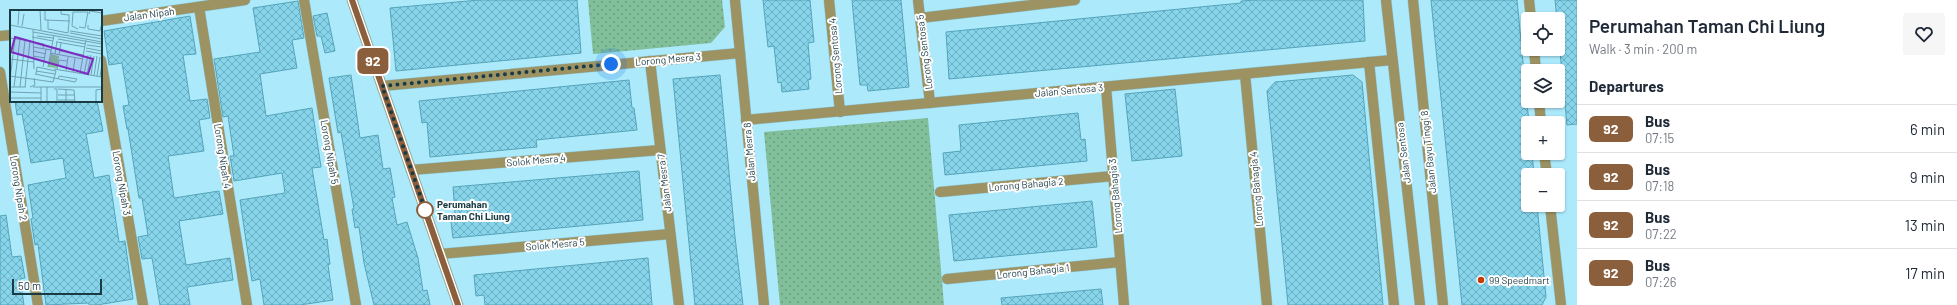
<!DOCTYPE html>
<meta charset="utf-8">
<style>
:root{--surface:#fff;--page:#f6f6f7;--text:#1f2937;--muted:#747a83;--line:#e0e1e3}
body{margin:0;font-family:Barlow,sans-serif;background:var(--page);color:var(--text);height:100vh;display:flex;flex-direction:column;font-size:15px;white-space:nowrap}
*{box-sizing:border-box;margin:0}
p{font-size:13px;color:var(--muted)}
.icon{flex:none;width:22px;height:22px;fill:none;stroke:currentColor;stroke-width:2;stroke-linecap:round;stroke-linejoin:round}
.map{position:relative;flex:1;overflow:hidden}
.details{display:flex;flex-direction:column;background:var(--surface);width:380px}
.details>*{flex:none}
.badge{padding:0 8px;border-radius:6px;font-size:14px;line-height:26px}
.buttons{position:absolute;left:1521px;top:12px;display:grid;gap:8px}
.buttons a{display:grid;place-items:center;width:44px;height:44px;border-radius:4px;background:var(--surface);box-shadow:0 1px 3px #0004;font-size:20px}
.scale{position:absolute;left:12px;bottom:10px;width:90px;box-sizing:border-box;padding-left:4px;border:2px solid #1a3b44;border-top:0;font-size:11px;line-height:14px;white-space:nowrap;color:#1a3b44;-webkit-text-stroke:3px #fefefe;paint-order:stroke}
.you{position:absolute;width:20px;height:20px;margin:-10px;border:3px solid #fff;border-radius:50%;background:#1a73e8;box-shadow:0 0 0 6px #1a73e833}
.map>.badge{position:absolute;translate:-50% -50%;box-shadow:0 0 0 2px #fff}
h2{padding:0 12px;font-size:15px;line-height:36px}
.round{display:grid;place-items:center;flex:none;width:42px;height:42px;border-radius:4px;background:var(--page)}
.head{display:flex;align-items:center;justify-content:space-between;height:68px;padding:0 12px}
h1{font-size:19px;font-weight:600;line-height:30px}
ul{padding:0;list-style:none}
li{display:flex;align-items:center;gap:12px;height:48px;padding:0 12px;border-top:1px solid var(--line)}
li div{flex:1}
li b{display:block;font-size:15px}
li em{font-style:normal}
li .badge{min-width:44px;font-weight:700;text-align:center}
main{display:flex;flex:1;min-height:0}
.map>svg:first-child{display:block}
</style>
<main>
<div class="map">
<svg width="1577" height="305" viewBox="0 0 1577 305">
<defs>
<pattern id="grass-dots" width="8" height="8" patternUnits="userSpaceOnUse"><rect width="8" height="8" fill="#80bf99"/><path d="M2 2h.1M6 6h.1" fill="none" stroke="#689c7e" stroke-width="1.8" stroke-linecap="round"/></pattern>
<pattern id="building-cross-hatch" width="8" height="8" patternUnits="userSpaceOnUse"><rect width="8" height="8" fill="#86d5eb"/><path d="M0 0l8 8M0 8l8-8" fill="none" stroke="#6daec0"/></pattern>
</defs>
<rect width="100%" height="100%" fill="#abe9fb"/>
<g fill="url(#grass-dots)">
<polygon points="588,0 722,0 725,27 711,43 593,54"/>
<polygon points="928,118 944,305 780,305 764,132"/>
</g>
<g fill="url(#building-cross-hatch)" stroke="#55a4ba">
<polygon points="479,0 577,0 581,53 396,71 390,8"/>
<polygon points="763,0 810,0 814,42 808,43 811,79 808,80 809,89 782,92 781,82 778,83 774,46 768,47"/>
<polygon points="852,0 901,0 909,87 868,91 867,85 860,85"/>
<polygon points="1255,0 1363,0 1365,41 949,79 946,32 1241,3 1241,1"/>
<polygon points="1431,0 1517,0 1529,123 1528,154 1532,153 1534,175 1528,175 1528,205 1537,205 1546,297 1542,305 1462,305"/>
<polygon points="1555,0 1577,0 1577,124 1567,125"/>
<polygon points="298,1 304,38 292,40 297,68 260,74 266,116 312,108 321,167 312,168 324,240 327,239 330,264 328,265 333,300 300,305 264,305 260,279 252,281 240,200 285,193 282,173 234,181 230,156 234,156 228,116 223,117 214,59 260,52 253,8"/>
<polygon points="327,13 335,51 325,53 321,36 317,36 313,16"/>
<polygon points="190,16 196,54 183,55 190,101 207,99 210,118 199,120 204,151 168,156 174,198 219,191 223,214 179,221 186,265 230,258 233,280 187,287 190,305 160,305 152,258 142,259 138,237 148,235 142,198 139,198 128,129 127,129 123,106 129,105 122,63 109,65 104,31"/>
<polygon points="351,75 360,138 378,135 383,169 390,168 395,197 392,198 397,225 407,222 418,258 423,291 427,290 430,305 374,305 364,263 359,227 355,228 352,209 354,209 341,132 338,133 329,78"/>
<polygon points="720,75 735,237 743,305 695,305 673,79"/>
<polygon points="1353,75 1362,82 1383,305 1288,305 1267,91 1275,82"/>
<polygon points="629,80 632,108 634,108 637,130 536,140 537,147 430,157 427,122 422,123 419,101"/>
<polygon points="1175,89 1182,156 1132,161 1125,94"/>
<polygon points="15,101 97,101 103,131 86,134 94,178 109,175 119,242 125,241 133,299 97,305 89,305 89,303 46,305 38,244 35,245 31,219 33,218 28,185 66,178 63,158 31,163 22,114 17,115"/>
<polygon points="1078,113 1081,140 1085,139 1087,161 945,175 943,153 961,151 959,125"/>
<polygon points="639,171 643,220 453,238 450,214 455,213 453,187"/>
<polygon points="1092,201 1097,247 954,261 949,215"/>
<polygon points="6,215 12,257 21,256 25,278 20,279 24,305 0,305 0,216"/>
<polygon points="648,258 652,305 485,305 484,295 476,296 474,275"/>
<polygon points="1101,289 1103,305 1002,305 1001,298"/>
</g>
<g fill="none" stroke-linecap="round" stroke-linejoin="round">
<g stroke="#8ec6d6" stroke-width="11">
<g id="minor">
<polyline points="304,0 356,305"/>
<polyline points="352,0 458,305"/>
<polyline points="735,0 764,305"/>
<polyline points="829,0 840,112"/>
<polyline points="918,0 930,103"/>
<polyline points="1386,0 1420,305"/>
<polyline points="1413,0 1443,305"/>
<polyline points="1529,0 1531,19"/>
<polyline points="199,7 247,305"/>
<polyline points="920,18 1075,0"/>
<polyline points="101,21 245,0"/>
<polyline points="0,36 11,35"/>
<polyline points="1534,49 1536,71"/>
<polyline points="101,60 143,305"/>
<polyline points="650,61 679,305"/>
<polyline points="1369,62 1394,305"/>
<polyline points="0,72 38,305"/>
<polyline points="1245,74 1267,305"/>
<polyline points="382,86 740,53"/>
<polyline points="1106,87 1124,305"/>
<polyline points="1539,101 1541,123"/>
<polyline points="746,120 1392,60"/>
<polyline points="1544,153 1547,175"/>
<polyline points="411,170 660,150"/>
<polyline points="940,192 1113,176"/>
<polyline points="1550,205 1561,305"/>
<polyline points="440,254 670,234"/>
<polyline points="947,279 1120,262"/>
</g>
</g>
<use href="#minor" stroke="#9c9262" stroke-width="10"/>
</g>
<g fill="none" stroke-linecap="round" stroke-linejoin="round">
<g stroke="#fff" stroke-width="9">
<polyline id="line" points="352,0 458,305"/>
</g>
<use href="#line" stroke="#8b5e3c" stroke-width="6"/>
<polyline stroke="#1a3b44" stroke-width="4" stroke-dasharray="0 7.2" points="425,210 426,212 382,86 611,64"/>
</g>
<circle fill="#fff" stroke="#8b5e3c" stroke-width="2" cx="425" cy="210" r="8"/>
<circle fill="#c43c05" stroke="#fefefe" stroke-width="1.5" cx="1481" cy="280" r="4"/>
<g text-anchor="middle" stroke-width="4" stroke-linejoin="round" paint-order="stroke">
<g font-size="10" fill="#1a3b44" stroke="#fefefe">
<text transform="translate(149 14) rotate(-8)" y="4">Jalan Nipah</text>
<text transform="translate(924 52) rotate(-97)" y="4">Lorong Sentosa 5</text>
<text transform="translate(835 56) rotate(-95)" y="4">Lorong Sentosa 4</text>
<text transform="translate(668 59) rotate(-5)" y="4">Lorong Mesra 3</text>
<text transform="translate(1069 90) rotate(-5)" y="4">Jalan Sentosa 3</text>
<text transform="translate(330 152) rotate(80)" y="4">Lorong Nipah 5</text>
<text transform="translate(749 152) rotate(-95)" y="4">Jalan Mesra 8</text>
<text transform="translate(1428 152) rotate(-96)" y="4">Jalan Bayu Tinggi 8</text>
<text transform="translate(1403 153) rotate(-97)" y="4">Jalan Sentosa</text>
<text transform="translate(223 156) rotate(81)" y="4">Lorong Nipah 4</text>
<text transform="translate(536 160) rotate(-5)" y="4">Solok Mesra 4</text>
<text transform="translate(122 183) rotate(80)" y="4">Lorong Nipah 3</text>
<text transform="translate(664 183) rotate(-97)" y="4">Jalan Mesra 7</text>
<text transform="translate(1026 184) rotate(-5)" y="4">Lorong Bahagia 2</text>
<text transform="translate(19 188) rotate(81)" y="4">Lorong Nipah 2</text>
<text transform="translate(1256 189) rotate(-95)" y="4">Lorong Bahagia 4</text>
<text transform="translate(1115 196) rotate(-95)" y="4">Lorong Bahagia 3</text>
<text transform="translate(555 244) rotate(-5)" y="4">Solok Mesra 5</text>
<text transform="translate(1033 271) rotate(-6)" y="4">Lorong Bahagia 1</text>
</g>
<g font-size="10" font-weight="bold" fill="#1a3b44" stroke="#fefefe" text-anchor="start">
<text x="437" y="208">Perumahan<tspan x="437" dy="12">Taman Chi Liung</tspan></text>
</g>
<g font-size="10" fill="#1a3b44" stroke="#fefefe" text-anchor="start">
<text x="1489" y="284">99 Speedmart</text>
</g>
</g>
<g transform="translate(10 10)">
<rect width="92" height="92" fill="#abe9fb"/>
<path d="M41 44 49 46 47 58 38 57Z" fill="#80bf99"/>
<path fill="none" stroke="#71a3b2" stroke-width="1" d="M30 0 31 20M35 0V10L60 11M51 0V4L59 5V11M79 4 80 1 92 3M38 10V19L58 23 59 11M0 15 92 32M8 15 9 0M78 15V19L90 21 92 13M12 16 14 4M68 19 62 16 63 2H78L75 18 69 17M23 20 24 59M60 21 92 26M23 22 92 34M60 23 92 29M27 26 43 28M22 27 43 31M0 28 21 31M48 29 76 34M23 32 34 34 33 38M47 32 75 37M77 35 92 37M23 37 41 40M76 38 92 41M23 41 36 44M50 41 74 45M76 41 92 44M40 43 73 49M45 44 47 31M49 45 51 33M23 46 35 48M0 49 24 52M33 57 36 39M38 57 44 25M44 59 92 67M47 59 49 50 57 51M26 61 45 64M56 61 58 47M63 62 65 48M70 63 76 30M25 64 44 68 65 72 67 69 49 66 48 69M74 64 78 45M77 65 81 45M81 65 84 46M0 66 43 72 46 61 27 57 26 64M84 66 87 46M87 66 90 47M90 67 92 54M0 69 5 29M0 77H16M4 77 10 29M10 77 15 30M15 77 20 31M20 77 25 75 24 68M23 77H37M44 79H47V92M48 79 64 80 65 92M56 79V92M0 82 31 83M48 85H65M0 88H31M48 90H65M86 91V80L92 79M31 92V77M37 92V77H92"/>
<path fill="#7b2cbf" fill-opacity="0.15" stroke="#7b2cbf" stroke-width="2" d="M5 27 83 49 78 64 1 42Z"/>
<rect width="92" height="92" fill="none" stroke="#1a3b44" stroke-width="2"/>
</g>
</svg>
<div class="buttons">
<a><svg class="icon" aria-label="locate" viewBox="0 0 24 24"><circle cx="12" cy="12" r="6"/><path d="M12 2v4M12 18v4M2 12h4M18 12h4"/></svg></a>
<a><svg class="icon" aria-label="layers" viewBox="0 0 24 24"><path d="M12 4l9 5-9 5-9-5zM3 14l9 5 9-5"/></svg></a>
<a>+</a>
<a>−</a>
</div>
<div class="scale">50 m</div>
<div class="you" style="left:611px;top:64px"></div>
<b class="badge" style="left:373px;top:61px;background:#8b5e3c;color:#fff">92</b>
</div>
<section class="details">
<div class="head"><div><h1>Perumahan Taman Chi Liung</h1><p>Walk · 3 min · 200 m</p></div><a class="round"><svg class="icon" aria-label="heart" viewBox="0 0 24 24"><path d="M12 20l-8-8c-3-5 5-10 8-4 3-6 11-1 8 4z"/></svg></a></div>
<h2>Departures</h2>
<ul>
<li><span class="badge" style="background:#8b5e3c;color:#fff">92</span><div><b>Bus</b><p>07:15</p></div><em>6 min</em></li>
<li><span class="badge" style="background:#8b5e3c;color:#fff">92</span><div><b>Bus</b><p>07:18</p></div><em>9 min</em></li>
<li><span class="badge" style="background:#8b5e3c;color:#fff">92</span><div><b>Bus</b><p>07:22</p></div><em>13 min</em></li>
<li><span class="badge" style="background:#8b5e3c;color:#fff">92</span><div><b>Bus</b><p>07:26</p></div><em>17 min</em></li>
</ul>
</section>
</main>
